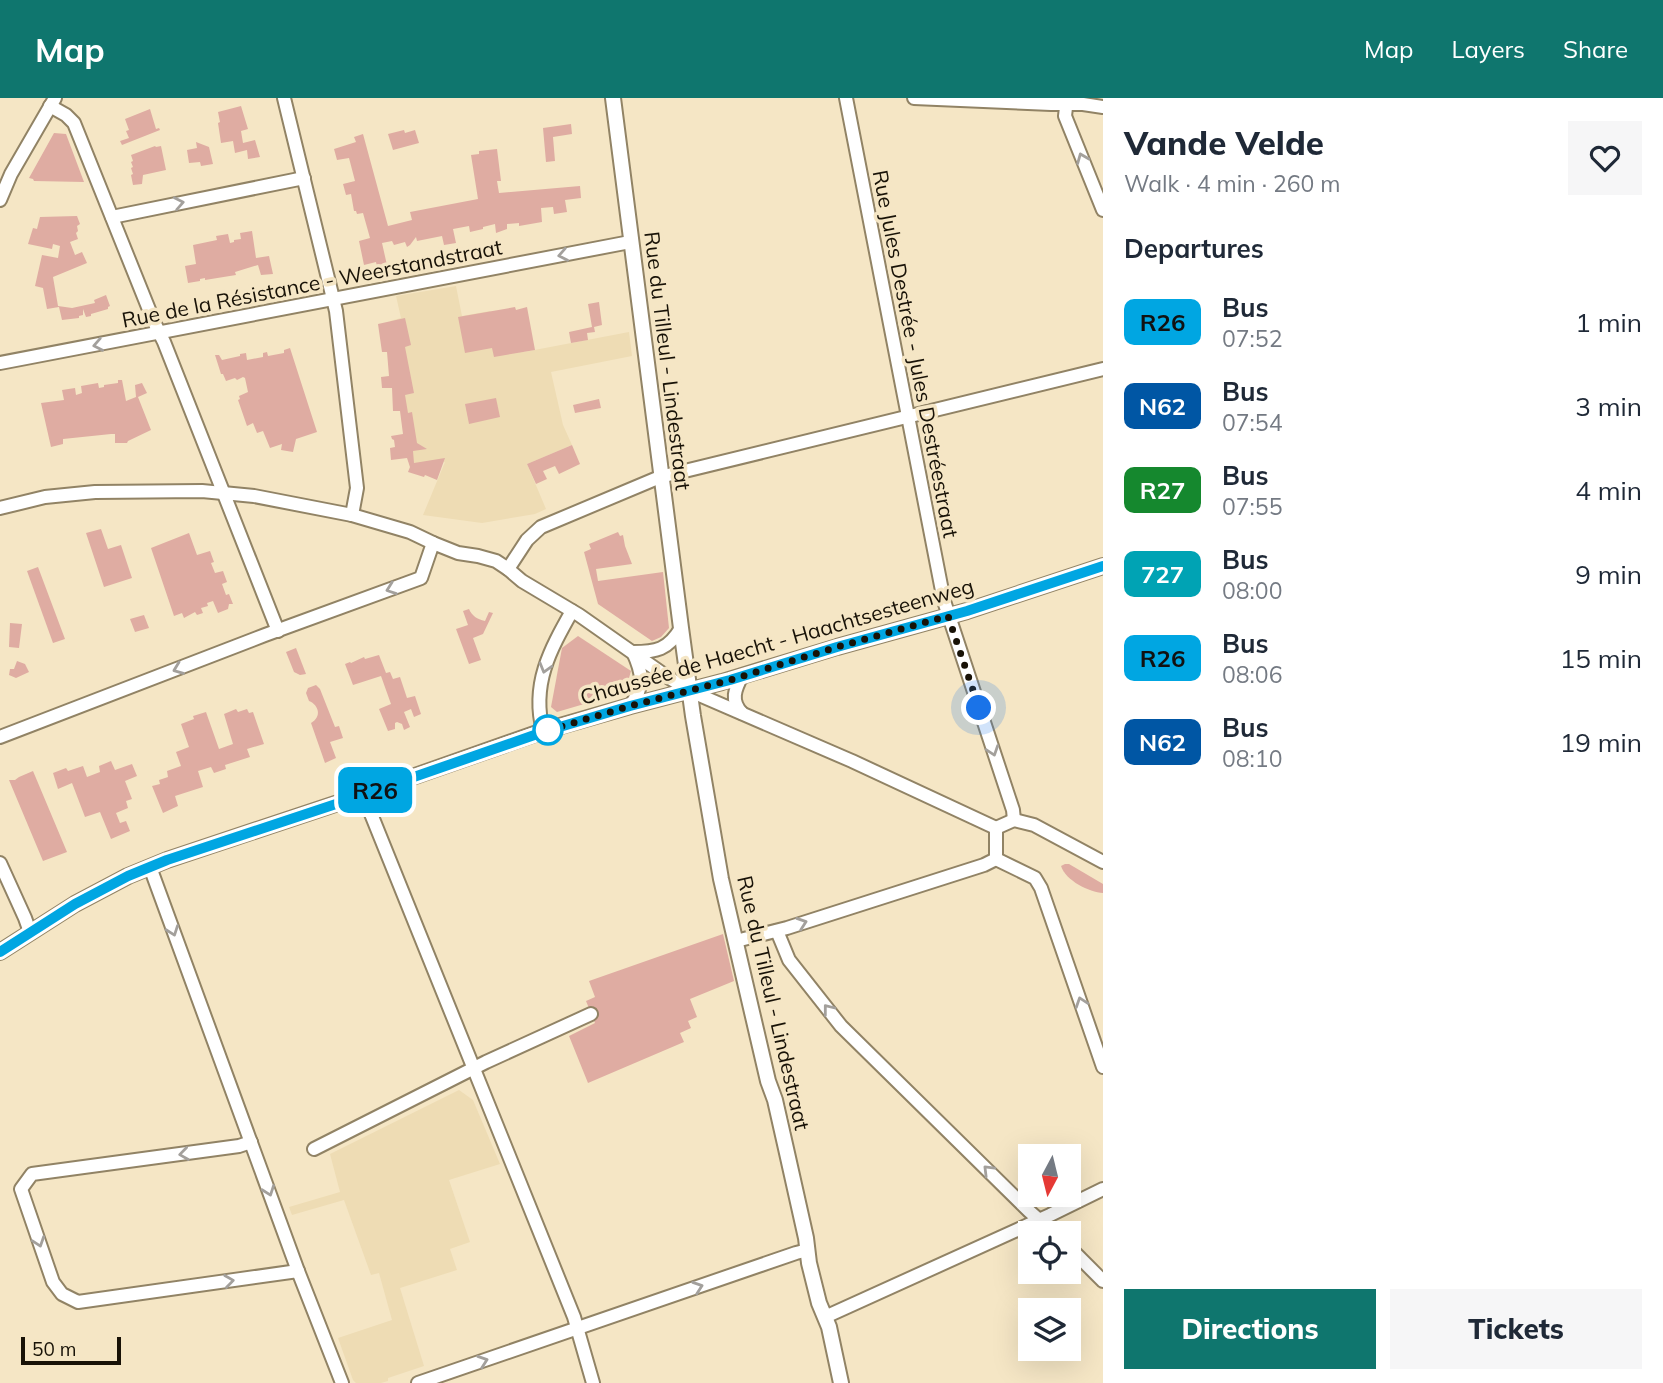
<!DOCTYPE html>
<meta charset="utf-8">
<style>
:root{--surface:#fff;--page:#f6f6f7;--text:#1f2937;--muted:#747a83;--accent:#0f766e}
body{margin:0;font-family:Mulish,sans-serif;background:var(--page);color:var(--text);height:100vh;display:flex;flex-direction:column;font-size:26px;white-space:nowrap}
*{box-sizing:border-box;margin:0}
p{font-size:23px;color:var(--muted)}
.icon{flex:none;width:38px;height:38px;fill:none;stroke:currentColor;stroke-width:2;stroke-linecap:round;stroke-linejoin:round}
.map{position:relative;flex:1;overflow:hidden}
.drawer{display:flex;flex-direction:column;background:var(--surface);width:560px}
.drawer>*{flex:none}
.badge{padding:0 14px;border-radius:10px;font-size:24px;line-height:46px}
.needle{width:46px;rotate:187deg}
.controls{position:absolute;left:1018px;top:1046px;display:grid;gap:14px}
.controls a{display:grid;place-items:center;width:63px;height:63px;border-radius:0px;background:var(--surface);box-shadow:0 7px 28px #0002;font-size:35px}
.scale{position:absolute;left:21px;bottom:18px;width:100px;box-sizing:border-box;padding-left:7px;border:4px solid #181207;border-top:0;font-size:19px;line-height:24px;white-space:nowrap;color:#181207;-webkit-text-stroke:5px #f5e6c5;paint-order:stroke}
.you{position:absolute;width:35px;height:35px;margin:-18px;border:5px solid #fff;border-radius:50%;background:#1a73e8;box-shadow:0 0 0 10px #1a73e833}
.map>.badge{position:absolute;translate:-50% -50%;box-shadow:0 0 0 4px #fff}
h2{padding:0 21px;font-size:26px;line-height:63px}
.round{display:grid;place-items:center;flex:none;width:74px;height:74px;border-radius:0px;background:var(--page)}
.head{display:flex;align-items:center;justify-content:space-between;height:119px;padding:0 21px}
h1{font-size:33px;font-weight:800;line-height:52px}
.cta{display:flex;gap:14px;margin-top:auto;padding:14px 21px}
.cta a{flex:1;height:80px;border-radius:0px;background:var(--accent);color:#fff;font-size:28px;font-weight:800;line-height:80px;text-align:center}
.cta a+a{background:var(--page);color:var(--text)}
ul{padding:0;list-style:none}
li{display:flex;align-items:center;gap:21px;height:84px;padding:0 21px}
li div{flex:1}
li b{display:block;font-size:26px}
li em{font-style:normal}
li .badge{min-width:77px;font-weight:700;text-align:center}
header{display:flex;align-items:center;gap:42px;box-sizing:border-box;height:98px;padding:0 35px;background:var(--accent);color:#fff}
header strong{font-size:33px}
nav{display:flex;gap:38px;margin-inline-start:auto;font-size:24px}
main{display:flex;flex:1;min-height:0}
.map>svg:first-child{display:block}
</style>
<header>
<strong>Map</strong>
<nav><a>Map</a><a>Layers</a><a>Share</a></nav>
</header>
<main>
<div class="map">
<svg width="1103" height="1285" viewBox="0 0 1103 1285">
<rect width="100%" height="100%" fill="#f5e6c5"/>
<g fill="#eedcb4">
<polygon points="456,188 462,218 490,213 524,254 629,234 632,258 551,274 563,327 572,347 527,366 546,411 535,416 482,425 423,417 445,364 410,369 404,342 390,223 401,220 396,198"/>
<polygon points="459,992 473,1002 500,1066 449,1082 470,1144 450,1151 457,1172 400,1190 424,1268 388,1280 388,1283 381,1285 356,1285 353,1282 338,1240 392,1222 379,1175 371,1177 344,1102 292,1117 289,1109 340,1094 330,1056"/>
</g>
<g fill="#dfaca2">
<polygon points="241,8 248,31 241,33 243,45 255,42 260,59 248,61 247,52 235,55 233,43 221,45 218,25 220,24 218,14"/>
<polygon points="150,11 156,31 159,30 160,32 122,47 120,43 129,40 126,33 129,32 125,21"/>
<polygon points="571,26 572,36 553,39 555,63 546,64 543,30"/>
<polygon points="404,32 405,35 415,32 419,45 393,52 388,36"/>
<polygon points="54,35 66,36 84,84 34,83 33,81 29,80"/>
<polygon points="363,36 388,128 412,122 410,114 478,101 471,57 479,56 479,53 497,51 501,83 497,83 499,95 580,88 581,100 565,102 567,114 554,116 553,109 541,110 542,124 519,128 519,125 507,126 507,131 496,135 495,126 483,129 483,131 470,134 469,128 453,131 456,145 444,147 442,138 417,143 416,139 410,147 407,149 405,144 394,147 392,143 382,145 389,176 379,178 376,164 364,167 359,143 370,140 363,115 357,116 356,113 354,113 351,96 346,97 343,86 355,83 349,60 337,62 334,51 356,44 354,39"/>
<polygon points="196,44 209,49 213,66 201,68 200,64 189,65 187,52 197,50"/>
<polygon points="155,48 156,49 161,48 166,72 143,77 142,86 133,87 131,77 133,76 131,70 133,69 131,64 133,63 131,57"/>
<polygon points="77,118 80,126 77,128 78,133 76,135 78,141 70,144 75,157 82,154 87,165 53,179 58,208 72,210 95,205 94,202 106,197 110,208 108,209 108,211 91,216 91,218 86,219 83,211 83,217 79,218 79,220 62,222 59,209 47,211 43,190 35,188 42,157 58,160 60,148 53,146 52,151 28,146 33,130 37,131 40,119"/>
<polygon points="252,133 256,160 269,158 273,176 261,177 258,167 235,174 236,177 205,182 205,180 200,181 200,183 188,185 185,168 196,166 193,147 217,142 216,138 228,136 230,145 234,144 234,142 241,141 240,135"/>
<polygon points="599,204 602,227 594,229 595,234 587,235 588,242 571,245 569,234 592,229 588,206"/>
<polygon points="515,209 516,212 527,209 535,252 494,259 492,250 465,255 458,219"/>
<polygon points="405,220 411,247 405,249 414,295 405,297 408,315 412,314 417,345 427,351 413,353 414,365 445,360 437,382 425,377 424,379 408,374 410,369 407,360 391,362 390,350 395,349 394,342 392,341 391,338 403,336 400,313 393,313 392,290 382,290 381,279 389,278 387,254 382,254 378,226"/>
<polygon points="290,250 317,334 296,341 293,354 281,352 282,346 270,350 263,333 257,335 253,325 247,328 238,302 240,301 239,298 248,294 245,280 243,279 237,282 235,280 226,283 223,276 221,276 215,257 219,257 222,262 240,258 240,256 246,255 247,262 263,259 263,255 267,254 268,258 284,255 284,252"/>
<polygon points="118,282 122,282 126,303 136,299 135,287 142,285 147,295 138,299 151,332 128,343 127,345 115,345 115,336 111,336 63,341 63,346 51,349 41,305 64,302 62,292 75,290 76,297 82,295 81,288 98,285 99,290 104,289 104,287 118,285"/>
<polygon points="496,300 500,319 469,326 465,306"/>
<polygon points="599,301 601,310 575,315 573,307"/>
<polygon points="572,347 580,366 559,376 555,368 543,373 547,381 536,386 527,366"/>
<polygon points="101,431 108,451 121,447 132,480 104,489 86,435"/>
<polygon points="618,434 620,438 623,437 625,448 632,466 596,471 598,483 663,474 669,530 661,539 652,543 598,506 584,454 591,451 589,446"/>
<polygon points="189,435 197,457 210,453 214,464 211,465 215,475 223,473 227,484 222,486 226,497 229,496 233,506 229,506 228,511 218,515 213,503 207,505 208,508 201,510 203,515 197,517 195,514 184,520 182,515 174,518 151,450"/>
<polygon points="38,469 65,541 53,545 27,473"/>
<path d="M469 511C472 518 477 521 485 523L489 514 493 515 483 536 473 540 481 562 469 566 456 531 468 527 463 513Z"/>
<polygon points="144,517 149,530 135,534 130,521"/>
<polygon points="10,525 22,526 19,550 9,549"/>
<polygon points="578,538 631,573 625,594 557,614 551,609 562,550"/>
<polygon points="296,550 306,576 300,577 294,574 286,554"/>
<polygon points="379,557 386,575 390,574 393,581 400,579 407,600 415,598 421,616 414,619 411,611 404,614 410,629 404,632 402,626 397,624 395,625 395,631 388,633 379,611 391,606 381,578 353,587 345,566 350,564 351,565 364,559 365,561"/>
<polygon points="17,563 25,566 29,574 16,580 9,577 10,571 14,571"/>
<path d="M316 587 320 591 335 629 339 628 343 640 330 644 336 660 325 665 311 625C322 619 319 607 309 603L306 595 308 590Z"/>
<polygon points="236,611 238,614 247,611 249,615 253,614 264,646 247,651 250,659 225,667 226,671 214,675 211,669 198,673 203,689 175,698 178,708 163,715 152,688 160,686 159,682 168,679 167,673 181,668 176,654 189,649 181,626 194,621 193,618 206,614 219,651 233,646 224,616"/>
<polygon points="111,663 115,672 132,666 137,678 125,683 132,701 126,703 128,710 116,715 120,725 126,723 130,733 111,741 100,714 85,719 72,685 58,691 53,675 66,670 68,673 83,668 87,679 100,674 99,668"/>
<polygon points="33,673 67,754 43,763 9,682 15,682 19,679"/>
<path d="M1065 766H1069L1103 786V795C1089 794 1066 783 1061 768Z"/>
<polygon points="723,836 734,883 690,901 697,919 688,923 691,930 680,935 684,944 588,985 569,938 595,925 586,903 595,899 589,883"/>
</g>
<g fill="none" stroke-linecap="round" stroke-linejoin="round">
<g stroke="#918365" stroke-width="16">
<g id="minor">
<polyline points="284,0 336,213 357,390 352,417"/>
<polyline points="846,0 944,503 1013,712 1014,722"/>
<polyline points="914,0 1051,6 1083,6 1103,9"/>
<polyline points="1067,1 1065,18 1103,112"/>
<polyline points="50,8 66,17 74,25 154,224 164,244 278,533"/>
<polyline points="0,102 11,76 55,0"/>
<polyline points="112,119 304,80"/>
<polyline points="0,265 630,144"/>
<polyline points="0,410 45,399 95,394 202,393 254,398 352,417 410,434 433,445 458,455 478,458 496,463 508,471 522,483 579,517 663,576 690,593 852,663 996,730"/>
<polyline points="508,471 527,442 541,429 660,379 1103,271"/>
<path d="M633 554C656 554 668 552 681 530"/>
<path d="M630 608C645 588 643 576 633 554"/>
<path d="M742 615C730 603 735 591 742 578"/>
<path d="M543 633C531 586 550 552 572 513"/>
<polyline points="0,639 265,537 421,480 433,445"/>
<polyline points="363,696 574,1219 593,1285"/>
<polyline points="996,730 996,761 1035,780 1041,790 1103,969"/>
<polyline points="996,730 1014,722 1034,727 1103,764"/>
<polyline points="0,765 25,820 30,834"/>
<polyline points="150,769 298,1173 342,1285"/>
<polyline points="777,833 789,862 841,928 1029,1113 1055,1136"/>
<polyline points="736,843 787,830 984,767 996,761"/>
<polyline points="251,1044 239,1048 32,1076 21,1091 53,1184 62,1196 78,1204 298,1173"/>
<polyline points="314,1051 486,964 591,916"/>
<polyline points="1069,1149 1103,1183"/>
<polyline points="825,1219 1050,1117 1103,1091"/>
<polyline points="418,1285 796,1155 808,1152"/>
</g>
</g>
<g stroke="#918365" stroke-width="18">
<g id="tertiary">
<polyline points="613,0 681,530 693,618 721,781 768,983 775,1002 787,1055 806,1140 809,1165 819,1205 829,1229 841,1285"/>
<polyline points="0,854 75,806 128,778 167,762 344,703 543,633 630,608 722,584 837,549 967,513 1103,468"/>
</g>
</g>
<use href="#minor" stroke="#fff" stroke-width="12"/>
<use href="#tertiary" stroke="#fff" stroke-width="14"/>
</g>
<defs><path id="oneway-chevron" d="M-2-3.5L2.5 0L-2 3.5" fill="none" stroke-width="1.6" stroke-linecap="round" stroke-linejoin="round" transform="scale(1.75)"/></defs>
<g stroke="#a3a09c">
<use href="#oneway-chevron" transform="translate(1082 60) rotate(-112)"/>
<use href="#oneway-chevron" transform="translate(179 105) rotate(-11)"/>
<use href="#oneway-chevron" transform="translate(563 157) rotate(169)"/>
<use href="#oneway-chevron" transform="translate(98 247) rotate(169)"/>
<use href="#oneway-chevron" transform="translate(391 491) rotate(160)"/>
<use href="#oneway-chevron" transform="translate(545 570) rotate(106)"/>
<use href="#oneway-chevron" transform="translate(178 571) rotate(159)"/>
<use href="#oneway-chevron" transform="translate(993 653) rotate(71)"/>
<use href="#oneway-chevron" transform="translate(802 825) rotate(-19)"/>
<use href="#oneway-chevron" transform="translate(173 833) rotate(70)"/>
<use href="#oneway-chevron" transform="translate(1081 904) rotate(-109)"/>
<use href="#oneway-chevron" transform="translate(828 911) rotate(-128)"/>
<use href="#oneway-chevron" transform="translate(184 1056) rotate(172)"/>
<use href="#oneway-chevron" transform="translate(988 1072) rotate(-135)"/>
<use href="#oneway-chevron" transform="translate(269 1093) rotate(70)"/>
<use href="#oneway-chevron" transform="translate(39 1144) rotate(71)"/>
<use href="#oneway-chevron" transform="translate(229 1183) rotate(-8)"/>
<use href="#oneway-chevron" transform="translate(698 1189) rotate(-19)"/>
<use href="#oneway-chevron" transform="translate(483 1263) rotate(-19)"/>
</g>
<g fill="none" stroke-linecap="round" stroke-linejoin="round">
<g stroke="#fff" stroke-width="16">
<polyline id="line" points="0,854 75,806 128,778 167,762 345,703 543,634 630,608 730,582 837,549 967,513 1103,468"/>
</g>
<use href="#line" stroke="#00a6e2" stroke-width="10"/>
<polyline stroke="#181207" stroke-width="7" stroke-dasharray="0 12.6" points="548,632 543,634 630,608 730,582 837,549 948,518 979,610"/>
</g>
<circle fill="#fff" stroke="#00a6e2" stroke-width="3.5" cx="548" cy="632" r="14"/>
<g text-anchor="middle" stroke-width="7" stroke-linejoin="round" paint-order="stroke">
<g font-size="21" fill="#181207" stroke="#f5e6c5">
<text transform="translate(312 186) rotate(-11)" y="7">Rue de la Résistance - Weerstandstraat</text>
<text transform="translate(915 256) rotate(79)" y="7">Rue Jules Destrée - Jules Destréestraat</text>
<text transform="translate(667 263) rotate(83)" y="7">Rue du Tilleul - Lindestraat</text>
<text transform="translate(777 544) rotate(-16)" y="7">Chaussée de Haecht - Haachtsesteenweg</text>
<text transform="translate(773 905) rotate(77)" y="7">Rue du Tilleul - Lindestraat</text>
</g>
</g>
</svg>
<div class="controls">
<a><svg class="needle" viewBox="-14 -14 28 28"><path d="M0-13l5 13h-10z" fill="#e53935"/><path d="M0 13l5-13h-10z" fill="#747a83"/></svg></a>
<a><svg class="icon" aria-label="locate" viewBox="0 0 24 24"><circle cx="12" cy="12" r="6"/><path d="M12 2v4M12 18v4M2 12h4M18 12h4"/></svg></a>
<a><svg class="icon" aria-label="layers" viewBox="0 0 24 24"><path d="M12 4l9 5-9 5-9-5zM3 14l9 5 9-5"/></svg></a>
</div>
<div class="scale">50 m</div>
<div class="you" style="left:979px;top:610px"></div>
<b class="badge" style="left:375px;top:692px;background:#00a6e2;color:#111">R26</b>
</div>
<section class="drawer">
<div class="head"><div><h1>Vande Velde</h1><p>Walk · 4 min · 260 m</p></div><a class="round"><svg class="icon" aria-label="heart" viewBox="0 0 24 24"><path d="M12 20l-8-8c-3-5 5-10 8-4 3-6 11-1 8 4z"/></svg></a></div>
<h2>Departures</h2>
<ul>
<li><span class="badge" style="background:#00a6e2;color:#111">R26</span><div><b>Bus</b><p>07:52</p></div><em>1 min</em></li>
<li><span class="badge" style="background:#0056a4;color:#fff">N62</span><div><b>Bus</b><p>07:54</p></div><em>3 min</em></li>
<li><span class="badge" style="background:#15882e;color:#fff">R27</span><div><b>Bus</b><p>07:55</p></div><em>4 min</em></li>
<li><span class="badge" style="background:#00a3b4;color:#fff">727</span><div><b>Bus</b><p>08:00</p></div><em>9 min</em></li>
<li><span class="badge" style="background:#00a6e2;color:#111">R26</span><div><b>Bus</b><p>08:06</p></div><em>15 min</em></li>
<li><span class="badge" style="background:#0056a4;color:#fff">N62</span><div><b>Bus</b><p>08:10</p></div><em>19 min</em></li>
</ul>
<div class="cta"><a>Directions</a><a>Tickets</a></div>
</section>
</main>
